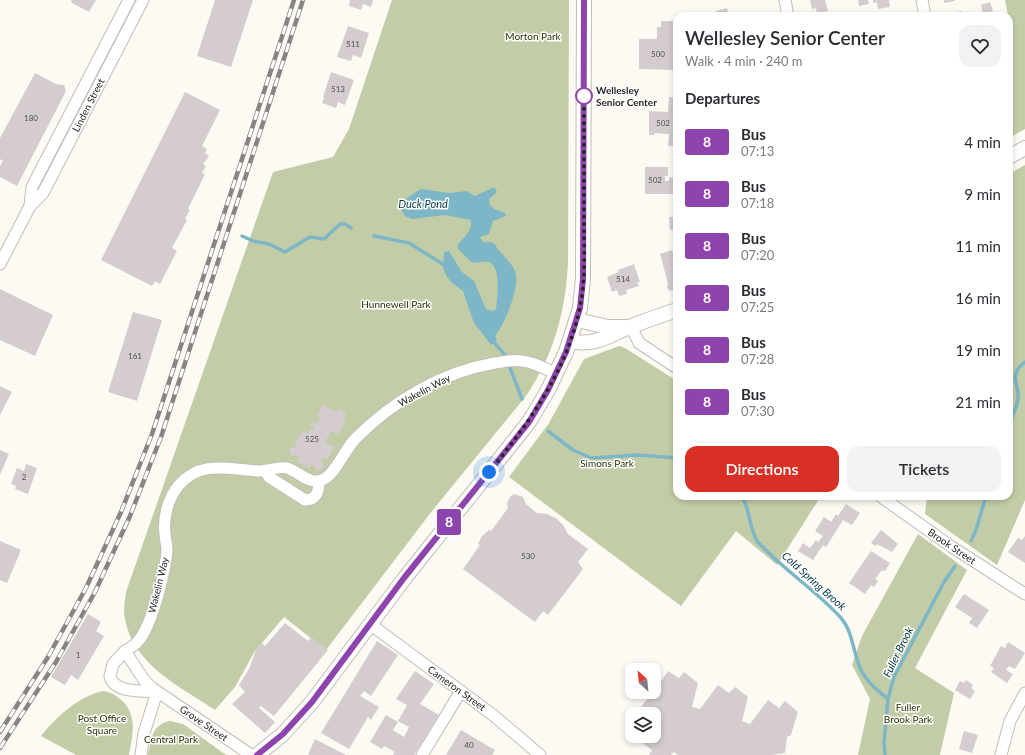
<!DOCTYPE html>
<meta charset="utf-8">
<style>
:root{--surface:#fff;--page:#f2f2f3;--text:#2b2b33;--muted:#7c7c81;--accent:#d93025}
body{margin:0;font-family:Lato,sans-serif;background:var(--page);color:var(--text);height:100vh;display:flex;flex-direction:column;font-size:15px;white-space:nowrap}
*{box-sizing:border-box;margin:0}
p{font-size:13px;color:var(--muted)}
.icon{flex:none;width:22px;height:22px;fill:none;stroke:currentColor;stroke-width:2;stroke-linecap:round;stroke-linejoin:round}
.map{position:relative;flex:1;overflow:hidden}
.sheet{position:absolute;left:673px;top:12px;width:340px;height:488px;display:flex;flex-direction:column;background:var(--surface);border-radius:12px;box-shadow:0 2px 6px #0003}
.sheet>*{flex:none}
.badge{padding:0 8px;border-radius:3px;font-size:14px;line-height:26px}
.needle{width:26px;rotate:333deg}
.controls{position:absolute;left:625px;top:663px;display:grid;gap:8px}
.controls a{display:grid;place-items:center;width:36px;height:36px;border-radius:8px;background:var(--surface);box-shadow:0 2px 6px #0003;font-size:20px}
.you{position:absolute;width:20px;height:20px;margin:-10px;border:3px solid #fff;border-radius:50%;background:#1a73e8;box-shadow:0 0 0 6px #1a73e833}
.map>.badge{position:absolute;translate:-50% -50%;box-shadow:0 0 0 2px #fff}
h2{padding:0 12px;font-size:15px;line-height:36px}
.round{display:grid;place-items:center;flex:none;width:42px;height:42px;border-radius:12px;background:var(--page)}
.head{display:flex;align-items:center;justify-content:space-between;height:68px;padding:0 12px}
h1{font-size:19px;font-weight:600;line-height:30px}
.primary-button{display:flex;gap:8px;margin-top:auto;padding:8px 12px}
.primary-button a{flex:1;height:46px;border-radius:12px;background:var(--accent);color:#fff;font-size:16px;font-weight:600;line-height:46px;text-align:center}
.primary-button a+a{background:var(--page);color:var(--text)}
ul{padding:0;list-style:none}
li{display:flex;align-items:center;gap:12px;height:52px;padding:0 12px}
li div{flex:1}
li b{display:block;font-size:15px}
li em{font-style:normal}
li .badge{min-width:44px;font-weight:700;text-align:center}
.map>svg:first-child{display:block}
</style>
<div class="map">
<svg width="1025" height="755" viewBox="0 0 1025 755">
<rect width="100%" height="100%" fill="#fcfaf3"/>
<g fill="#c2cda8">
<path d="M392 0H569L568 261C566 310 554 355 526 396L432 511 326 650 284 617 255 651 235 687 215 710C181 687 133 665 125 619 123 610 125 601 126 592L273 172 333 157 349 129Z"/>
<polygon points="1005,0 1025,0 1025,129 1009,138 1013,41"/>
<polygon points="1025,165 1025,500 997,565 925,514 927,496 1009,496 1009,174"/>
<polygon points="619,346 625,348 677,381 677,496 821,496 777,565 736,531 681,606 509,477 549,423 584,359"/>
<polygon points="918,534 967,570 915,668 954,693 940,755 858,755 870,699 852,665 862,636"/>
<path d="M103 691C110 692 114 694 120 699 138 714 133 734 129 755H76L41 736C56 717 79 696 103 691Z"/>
<path d="M170 721 183 724 226 755H148C151 740 152 724 170 721Z"/>
</g>
<path fill="#7db6c6" d="M492 188H495L497 192 489 199 490 205 494 209 505 213 506 216 493 221 489 234 480 237 483 242H490L494 243C500 254 510 260 515 271 521 285 505 324 495 336L497 340 491 345 474 323 463 291 451 282 446 275 443 268 444 252 449 251 462 272 474 281 486 309 492 311 496 309C497 299 502 267 489 262 483 260 477 264 471 262L458 249C456 240 473 236 471 220L445 215 412 219 405 216 401 209 408 197 421 189 449 193 466 191 475 196Z"/>
<g fill="none" stroke-linecap="round" stroke-linejoin="round">
<g stroke="#7db6c6" stroke-width="3.5">
<polyline points="242,236 253,241 269,244 285,252 310,237 324,239 340,224 345,224 351,228"/>
<polyline points="374,236 409,243 446,266"/>
<polyline points="491,339 505,355 522,399"/>
<path d="M1009 424C1012 416 1017 408 1018 399 1020 383 1007 376 1025 362"/>
<polyline points="548,431 573,450 591,458 638,455 677,458"/>
<path d="M742 496C750 510 749 527 757 541 782 569 816 590 841 618 854 633 853 656 862 672 868 683 878 691 888 699"/>
<polyline points="971,541 976,530 986,496"/>
<polyline points="885,755 884,743 888,699 894,677 944,582 955,566"/>
</g>
</g>
<g fill="#d4cccf">
<polygon points="71,0 96,0 89,12 72,3"/>
<polygon points="215,0 253,0 231,67 197,56"/>
<polygon points="350,0 373,0 371,7 363,4 361,10 349,6"/>
<polygon points="810,0 825,0 828,11 817,13 816,8 812,9"/>
<polygon points="858,0 868,0 869,4 859,6"/>
<polygon points="873,0 889,0 890,7 878,9 877,2 873,3"/>
<polygon points="944,0 955,0 955,1 944,3"/>
<polygon points="990,2 993,11 983,14 981,5"/>
<polygon points="727,8 729,16 717,16 716,11"/>
<polygon points="962,11 963,16 947,16 946,14"/>
<polygon points="661,21 677,21 677,70 639,69 639,39 657,39 657,27 661,27"/>
<polygon points="348,26 369,33 361,58 353,55 351,61 337,57"/>
<polygon points="331,72 354,80 345,105 338,102 336,108 322,103 324,98 323,97"/>
<polygon points="35,73 56,84 64,85 66,91 17,186 0,177 0,166 3,161 0,159 0,138"/>
<polygon points="185,92 220,110 202,146 207,149 205,153 209,156 203,164 206,166 202,173 205,174 188,209 190,210 185,219 187,220 172,248 177,251 160,284 155,281 152,286 101,260"/>
<polygon points="669,97 677,98 677,146 668,146 669,134 655,133 654,135 649,135 649,111 668,112"/>
<polygon points="645,167 668,167 668,176 665,176 665,181 669,181 669,177 677,179 677,194 645,194"/>
<polygon points="669,217 677,217 677,229 670,230"/>
<polygon points="672,250 677,263 677,289 670,291 667,288 668,284 660,254"/>
<polygon points="634,264 640,282 637,282 639,286 626,290 627,294 619,296 617,290 612,292 607,277 619,272 618,270"/>
<polygon points="0,289 53,315 35,356 0,340"/>
<polygon points="133,312 162,320 137,401 108,392"/>
<polygon points="0,386 12,392 0,415"/>
<polygon points="323,405 337,412 339,409 346,413 344,418 346,419 338,434 331,431 325,442 334,447 327,460 323,457 321,461 324,467 319,471 315,469 312,463 309,468 297,461 300,456 297,455 291,456 289,452 290,448 295,447 297,444 295,443 303,430 308,433 310,429 313,430 314,428 309,424 312,422 317,424 320,418 316,417"/>
<polygon points="0,450 9,454 0,475"/>
<polygon points="26,464 37,468 28,494 15,489 16,486 11,484 17,468 24,471"/>
<polygon points="514,494 523,497 526,504 537,513 547,514 556,518 563,525 568,534 588,549 578,562 583,569 548,615 543,611 535,622 463,569 480,545 478,544 482,536 489,530 491,531 508,508 507,503 510,497"/>
<polygon points="846,504 860,513 852,525 843,520 826,547 823,545 813,560 798,551 803,543 810,548 816,540 818,542 823,536 815,531 824,517 831,522 836,514 838,516"/>
<polygon points="881,530 898,544 892,552 877,544 876,546 871,543"/>
<polygon points="1025,536 1025,563 1008,552 1018,538 1022,540"/>
<polygon points="0,541 21,550 7,583 0,580"/>
<polygon points="871,551 890,563 885,571 882,570 875,579 878,581 874,587 871,585 865,594 849,583"/>
<polygon points="964,594 989,610 977,628 969,623 972,618 955,607"/>
<polygon points="88,614 101,622 96,631 104,636 78,680 71,675 65,685 51,677"/>
<polygon points="285,623 308,641 311,637 328,650 274,716 261,706 259,708 275,722 265,733 232,704 245,692 239,685 249,669 256,650 262,643 265,646"/>
<polygon points="377,641 398,655 371,696 364,691 360,696 379,707 371,720 368,717 349,749 321,733"/>
<polygon points="1008,642 1025,653 1015,669 1009,666 1006,670 1013,674 1007,683 991,672 994,668 990,666 1001,646 1005,648"/>
<polygon points="415,671 434,684 420,704 439,715 414,755 393,755 395,752 384,746 382,749 370,742 386,715 398,722 393,730 404,737 409,727 398,721 407,705 396,699"/>
<polygon points="668,671 679,678 684,672 698,683 692,707 700,709 718,685 729,693 735,687 748,697 742,721 750,724 768,700 779,708 785,701 798,712 791,735 787,737 785,753 772,755 678,755 674,752 671,755 649,755 652,750 641,742 646,736 654,736 654,714 636,714 652,692 654,692"/>
<polygon points="966,680 973,685 971,688 975,691 970,699 955,690 960,681 964,683"/>
<polygon points="461,730 495,750 492,755 446,755"/>
<polygon points="964,731 978,735 972,753 959,749"/>
<polygon points="315,739 346,755 308,755"/>
</g>
<g fill="none" stroke-linecap="round" stroke-linejoin="round">
<g stroke="#c0beb7" stroke-width="13">
<g id="minor">
<polyline points="785,0 788,16"/>
<polyline points="922,0 925,16"/>
<polyline points="30,206 32,187 129,0"/>
<polyline points="0,264 30,206 43,193 143,0"/>
<polyline points="631,326 639,343 677,368"/>
<path d="M265 470 269 477 305 500C317 500 319 491 319 481"/>
<polyline points="880,496 952,547 1025,594"/>
<polyline points="370,624 493,715 540,755"/>
<path d="M125 651C130 648 136 645 139 640 152 625 166 569 167 549 167 544 165 539 165 534 163 517 168 498 179 485 202 459 230 470 260 471 269 471 278 466 287 468 300 472 309 486 324 479 336 473 345 449 356 438 393 401 442 372 495 363 504 362 513 359 522 361 534 362 546 369 557 374"/>
<path d="M157 692C143 690 114 694 110 676L113 664 125 651 144 680 152 688 251 755"/>
<polyline points="141,755 144,733 157,692"/>
<polyline points="422,755 461,691"/>
<polyline points="1001,755 1010,721 1025,693"/>
</g>
</g>
<g stroke="#c0beb7" stroke-width="16">
<g id="major">
<polyline points="1009,157 1025,148"/>
<polyline points="577,320 608,327 626,327"/>
<path d="M570 341C595 347 611 334 632 326 647 320 662 315 677 310"/>
<polyline points="257,755 283,734 312,702 404,579 529,422 548,390 566,352 580,308 583,279 584,0"/>
</g>
</g>
<use href="#minor" stroke="#fff" stroke-width="11"/>
<use href="#major" stroke="#fff" stroke-width="14"/>
<g stroke="#878581" stroke-width="4.5">
<g id="rail">
<polyline points="0,732 48,657 86,588 121,512 152,434 294,0"/>
<polyline points="0,748 56,662 95,592 130,516 161,437 303,0"/>
</g>
</g>
<use href="#rail" stroke="#fff" stroke-width="3" stroke-dasharray="9" stroke-linecap="butt"/>
</g>
<g fill="none" stroke-linecap="round" stroke-linejoin="round">
<g stroke="#fff" stroke-width="9">
<polyline id="line" points="257,755 283,734 312,702 404,578 529,422 548,390 566,352 580,308 583,279 584,0"/>
</g>
<use href="#line" stroke="#8e44ad" stroke-width="6"/>
<path stroke="#272624" stroke-width="4" stroke-dasharray="0 7.2" d="M489 472C529 423 567 371 580 307 586 279 584 249 584 220 584 177 584 135 584 93V96"/>
</g>
<circle fill="#fff" stroke="#8e44ad" stroke-width="2" cx="584" cy="96" r="8"/>
<g text-anchor="middle" stroke-width="3" stroke-linejoin="round" paint-order="stroke">
<g font-size="8" fill="#52504f">
<text x="353" y="47">511</text>
<text x="658" y="57">500</text>
<text x="338" y="92">513</text>
<text x="31" y="121">180</text>
<text x="663" y="126">502</text>
<text x="655" y="183">502</text>
<text x="623" y="282">514</text>
<text x="135" y="359">161</text>
<text x="312" y="442">525</text>
<text x="24" y="480">2</text>
<text x="528" y="559">530</text>
<text x="78" y="658">1</text>
<text x="469" y="748">40</text>
</g>
<g font-size="10" fill="#273200" stroke="#fff">
<text x="533" y="40">Morton Park</text>
<text x="396" y="308">Hunnewell Park</text>
<text x="607" y="467">Simons Park</text>
<text x="908" y="711">Fuller<tspan x="908" dy="12">Brook Park</tspan></text>
<text x="102" y="722">Post Office<tspan x="102" dy="12">Square</tspan></text>
<text x="171" y="743">Central Park</text>
</g>
<g font-size="10" font-weight="bold" fill="#272624" stroke="#fff" text-anchor="start">
<text x="596" y="94">Wellesley<tspan x="596" dy="12">Senior Center</tspan></text>
</g>
<g font-size="10" fill="#272624" stroke="#fff">
<text transform="translate(88 105) rotate(-63)" y="4">Linden Street</text>
<text transform="translate(424 390) rotate(-28)" y="4">Wakelin Way</text>
<text transform="translate(952 546) rotate(34)" y="4">Brook Street</text>
<text transform="translate(158 585) rotate(-76)" y="4">Wakelin Way</text>
<text transform="translate(457 688) rotate(36)" y="4">Cameron Street</text>
<text transform="translate(204 723) rotate(34)" y="4">Grove Street</text>
</g>
<g font-size="11" font-style="italic" fill="#043a46" stroke="#fff">
<text x="423" y="208">Duck Pond</text>
<text transform="translate(814 581) rotate(42)" y="4">Cold Spring Brook</text>
<text transform="translate(898 652) rotate(-64)" y="4">Fuller Brook</text>
</g>
</g>
</svg>
<div class="controls">
<a><svg class="needle" viewBox="-14 -14 28 28"><path d="M0-13l5 13h-10z" fill="#e53935"/><path d="M0 13l5-13h-10z" fill="#7c7c81"/></svg></a>
<a><svg class="icon" aria-label="layers" viewBox="0 0 24 24"><path d="M12 4l9 5-9 5-9-5zM3 14l9 5 9-5"/></svg></a>
</div>
<div class="you" style="left:489px;top:472px"></div>
<b class="badge" style="left:449px;top:522px;background:#8e44ad;color:#fff">8</b>
<section class="sheet">
<div class="head"><div><h1>Wellesley Senior Center</h1><p>Walk · 4 min · 240 m</p></div><a class="round"><svg class="icon" aria-label="heart" viewBox="0 0 24 24"><path d="M12 20l-8-8c-3-5 5-10 8-4 3-6 11-1 8 4z"/></svg></a></div>
<h2>Departures</h2>
<ul>
<li><span class="badge" style="background:#8e44ad;color:#fff">8</span><div><b>Bus</b><p>07:13</p></div><em>4 min</em></li>
<li><span class="badge" style="background:#8e44ad;color:#fff">8</span><div><b>Bus</b><p>07:18</p></div><em>9 min</em></li>
<li><span class="badge" style="background:#8e44ad;color:#fff">8</span><div><b>Bus</b><p>07:20</p></div><em>11 min</em></li>
<li><span class="badge" style="background:#8e44ad;color:#fff">8</span><div><b>Bus</b><p>07:25</p></div><em>16 min</em></li>
<li><span class="badge" style="background:#8e44ad;color:#fff">8</span><div><b>Bus</b><p>07:28</p></div><em>19 min</em></li>
<li><span class="badge" style="background:#8e44ad;color:#fff">8</span><div><b>Bus</b><p>07:30</p></div><em>21 min</em></li>
</ul>
<div class="primary-button"><a>Directions</a><a>Tickets</a></div>
</section>
</div>
